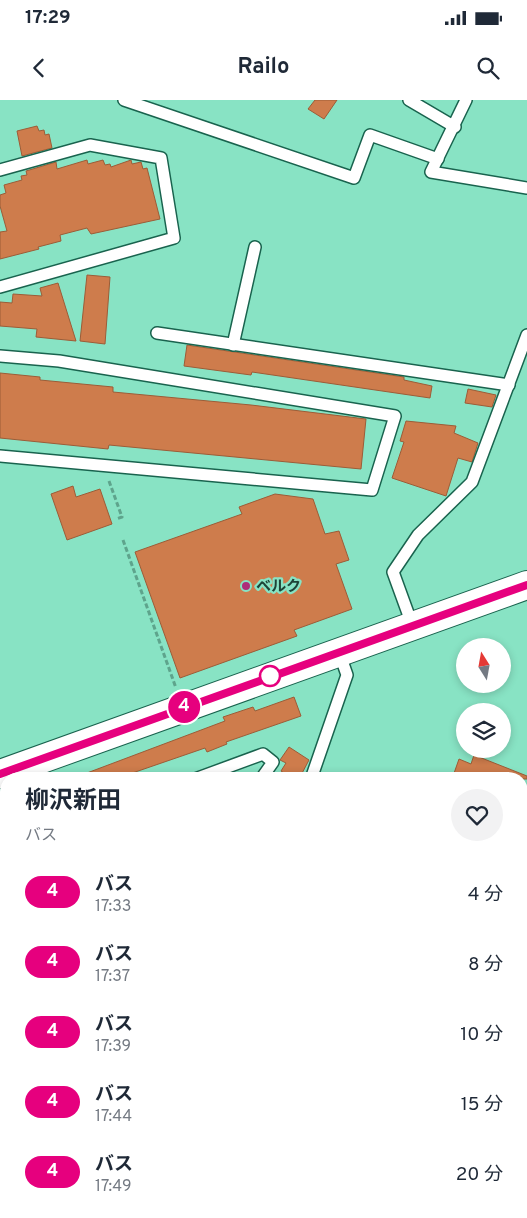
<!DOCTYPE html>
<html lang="ja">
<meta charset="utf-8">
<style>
:root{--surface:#fff;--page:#f2f2f3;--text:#1f2937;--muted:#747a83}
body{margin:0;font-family:Overpass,"Noto Sans JP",sans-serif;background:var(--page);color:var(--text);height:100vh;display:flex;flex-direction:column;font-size:19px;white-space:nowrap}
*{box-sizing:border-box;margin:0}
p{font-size:16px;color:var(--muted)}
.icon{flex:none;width:28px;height:28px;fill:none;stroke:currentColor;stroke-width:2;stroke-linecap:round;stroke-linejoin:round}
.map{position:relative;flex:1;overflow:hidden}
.drawer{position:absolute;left:0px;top:672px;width:528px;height:446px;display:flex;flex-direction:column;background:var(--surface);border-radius:20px 20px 0 0;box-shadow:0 2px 8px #0003}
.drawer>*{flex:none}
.badge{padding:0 10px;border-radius:16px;font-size:18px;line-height:32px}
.needle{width:32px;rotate:349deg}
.buttons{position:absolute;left:456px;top:538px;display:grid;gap:10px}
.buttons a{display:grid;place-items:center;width:55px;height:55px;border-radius:50%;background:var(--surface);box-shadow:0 2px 8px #0003;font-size:25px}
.map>.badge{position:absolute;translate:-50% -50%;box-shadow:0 0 0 2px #fff}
.round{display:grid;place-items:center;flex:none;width:52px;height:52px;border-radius:26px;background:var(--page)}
.headline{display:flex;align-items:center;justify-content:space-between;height:85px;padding:0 25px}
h1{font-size:24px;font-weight:700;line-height:38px}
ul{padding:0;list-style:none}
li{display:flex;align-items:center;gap:15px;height:70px;padding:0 25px}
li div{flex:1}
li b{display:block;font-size:19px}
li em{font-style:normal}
li .badge{min-width:55px;font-weight:700;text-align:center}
.status{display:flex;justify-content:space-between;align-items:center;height:35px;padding:0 25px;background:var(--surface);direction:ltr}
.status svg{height:14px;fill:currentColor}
header{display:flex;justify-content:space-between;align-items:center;height:65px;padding:0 25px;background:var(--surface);font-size:22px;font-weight:700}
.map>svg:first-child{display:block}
</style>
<div class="status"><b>17:29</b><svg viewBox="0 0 49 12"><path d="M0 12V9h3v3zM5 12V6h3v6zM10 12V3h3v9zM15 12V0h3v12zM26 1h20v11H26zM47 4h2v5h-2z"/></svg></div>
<header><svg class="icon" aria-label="back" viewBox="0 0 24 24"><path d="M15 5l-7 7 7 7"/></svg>Railo<svg class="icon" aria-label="search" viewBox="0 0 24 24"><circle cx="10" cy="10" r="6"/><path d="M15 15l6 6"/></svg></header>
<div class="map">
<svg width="527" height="1118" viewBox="0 0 527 1118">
<rect width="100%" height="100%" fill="#88e3c4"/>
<g fill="#ce7c4c" stroke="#9c5c37">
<polygon points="315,0 337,0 324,19 308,9"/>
<polygon points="37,26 39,31 44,30 45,35 49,34 52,48 22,56 17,31"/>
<polygon points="87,60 88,64 103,60 105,65 110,64 111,67 131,60 132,64 141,62 143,69 147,68 160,119 91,134 87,128 60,135 61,141 38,147 39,149 0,159 0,132 7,131 0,106 0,95 6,93 4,85 22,80 21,76 27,75 26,71 56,62 57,69"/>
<polygon points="87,175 110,177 105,244 80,241"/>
<polygon points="58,183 76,241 36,237 37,229 0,226 0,202 12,203 13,194 42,196 40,188"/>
<polygon points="187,245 404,277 404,280 432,286 430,298 252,272 251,275 184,266"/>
<polygon points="0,273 40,277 40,280 113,287 113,292 251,305 366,319 361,369 109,345 108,349 0,338"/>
<polygon points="468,289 496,295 492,307 465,303"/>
<polygon points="406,321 456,326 454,333 478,343 472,362 458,358 446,396 392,378 404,342 400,341"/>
<polygon points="73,386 76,397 100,389 112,424 67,440 51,394"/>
<polygon points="275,394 313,399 325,434 339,431 349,460 336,464 352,509 294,530 297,536 180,578 135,452 242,414 239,407"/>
<polygon points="294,597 301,616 226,642 227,644 207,652 205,648 115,679 71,679 225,621 223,617 253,607 255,611"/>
<polygon points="289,647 309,660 299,679 293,679 281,671 286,663 280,660"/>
<polygon points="474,655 527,676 527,679 452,679 459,659 471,664"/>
</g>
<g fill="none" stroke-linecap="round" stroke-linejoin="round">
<g stroke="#19634e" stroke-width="14">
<g id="lane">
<polyline points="124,0 354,78 370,35 438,59"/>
<polyline points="409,0 455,27"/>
<polyline points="466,0 431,72 527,88"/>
<polyline points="0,70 90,45 161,58 174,138 0,187"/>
<polyline points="157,233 509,285"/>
<polyline points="233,245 255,147"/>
<polyline points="0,256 59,261 395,316 372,390 0,356"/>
<polyline points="413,527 393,472 418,435 472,382 527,235"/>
<polyline points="195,679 263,654 273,662 261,679"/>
<polyline points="311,679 347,575 339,552"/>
<polyline points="521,838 527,839"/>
<polyline points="0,922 6,923"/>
<polyline points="43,1118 44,1112"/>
</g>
</g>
<g stroke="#19634e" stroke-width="24">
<polyline id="street" points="0,972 6,973"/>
</g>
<g stroke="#19634e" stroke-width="30">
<polyline id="secondary" points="0,674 527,485"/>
</g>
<g stroke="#19634e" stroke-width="30">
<g id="primary">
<polyline points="521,820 527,808"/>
<polyline points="373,1118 375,1112"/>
</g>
</g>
<g stroke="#5ea48c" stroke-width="3" stroke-dasharray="5 2.5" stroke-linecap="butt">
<polyline points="109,381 122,417 116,419"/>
<polyline points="123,440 176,588"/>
</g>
<use href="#lane" stroke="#fff" stroke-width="11"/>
<use href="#street" stroke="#fff" stroke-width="21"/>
<use href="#secondary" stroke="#fff" stroke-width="28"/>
<use href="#primary" stroke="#fff" stroke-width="28"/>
</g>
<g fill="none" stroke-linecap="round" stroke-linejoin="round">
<g stroke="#fff" stroke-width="11">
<polyline id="line" points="0,674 527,485"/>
</g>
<use href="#line" stroke="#e6007e" stroke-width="8"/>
</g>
<circle fill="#ae2d78" stroke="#88e3c4" stroke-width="2" cx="246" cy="486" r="5"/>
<circle fill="#fff" stroke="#e6007e" stroke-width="2.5" cx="270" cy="576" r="10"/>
<g text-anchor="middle" stroke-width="4.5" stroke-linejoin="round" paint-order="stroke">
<g font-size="15" font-weight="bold" fill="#1e4437" stroke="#88e3c4" text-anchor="start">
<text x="256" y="491">ベルク</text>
</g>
</g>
</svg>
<div class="buttons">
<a><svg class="needle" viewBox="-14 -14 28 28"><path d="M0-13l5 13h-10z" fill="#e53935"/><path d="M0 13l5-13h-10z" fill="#747a83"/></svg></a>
<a><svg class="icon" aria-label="layers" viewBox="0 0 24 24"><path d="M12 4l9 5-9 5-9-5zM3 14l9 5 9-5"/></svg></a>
</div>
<b class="badge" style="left:184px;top:607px;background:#e6007e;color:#fff">4</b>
<section class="drawer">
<div class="headline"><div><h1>柳沢新田</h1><p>バス</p></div><a class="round"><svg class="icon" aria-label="heart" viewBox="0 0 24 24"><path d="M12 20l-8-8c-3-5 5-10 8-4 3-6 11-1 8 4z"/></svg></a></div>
<ul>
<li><span class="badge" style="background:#e6007e;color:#fff">4</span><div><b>バス</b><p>17:33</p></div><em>4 分</em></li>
<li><span class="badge" style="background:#e6007e;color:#fff">4</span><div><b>バス</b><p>17:37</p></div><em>8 分</em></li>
<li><span class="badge" style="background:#e6007e;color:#fff">4</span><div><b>バス</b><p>17:39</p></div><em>10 分</em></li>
<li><span class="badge" style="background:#e6007e;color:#fff">4</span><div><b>バス</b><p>17:44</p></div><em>15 分</em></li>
<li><span class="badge" style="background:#e6007e;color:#fff">4</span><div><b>バス</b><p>17:49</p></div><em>20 分</em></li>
</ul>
</section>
</div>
